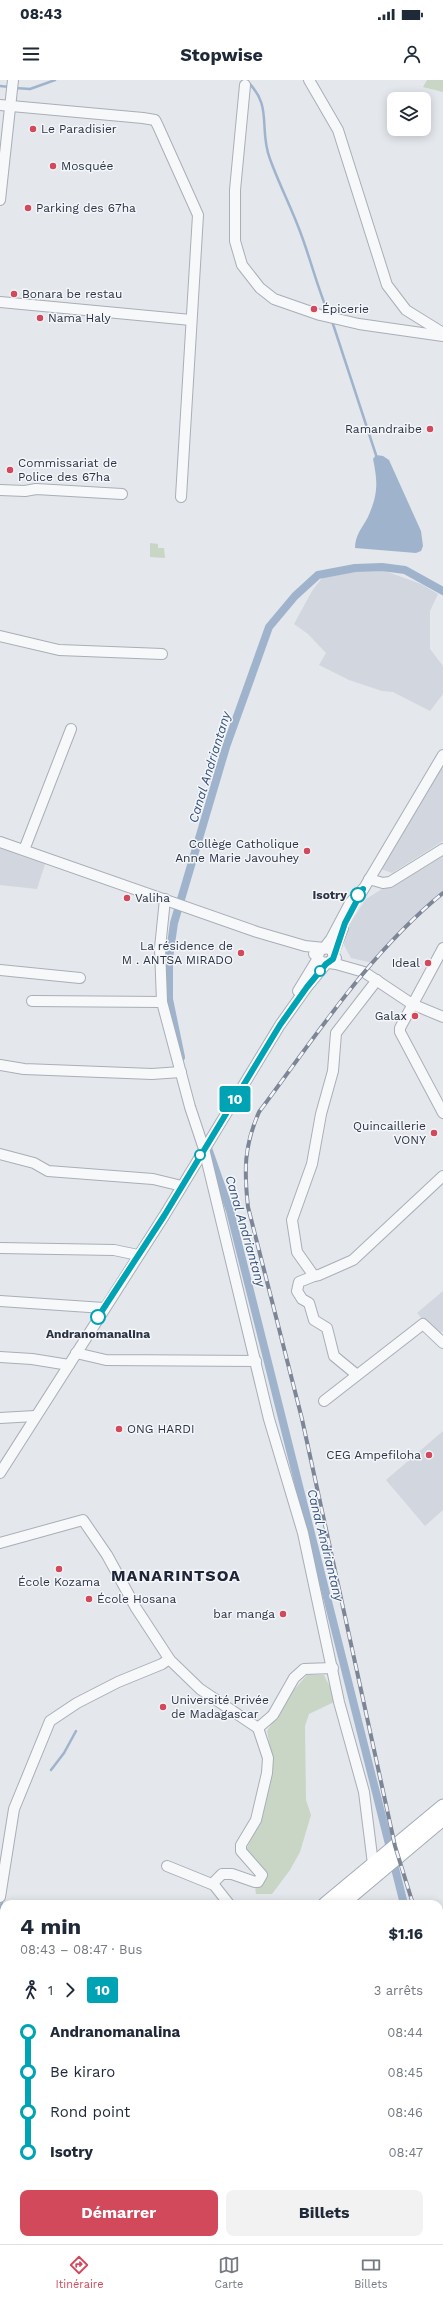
<!DOCTYPE html>
<html lang="fr">
<meta charset="utf-8">
<style>
:root{--surface:#fff;--page:#f2f2f3;--text:#1f2937;--muted:#747a83;--line:#e0e1e3;--accent:#d1495b}
body{margin:0;font-family:"Work Sans",sans-serif;background:var(--page);color:var(--text);height:100vh;display:flex;flex-direction:column;font-size:15px;white-space:nowrap}
*{box-sizing:border-box;margin:0}
p{font-size:13px;color:var(--muted)}
.icon{flex:none;width:22px;height:22px;fill:none;stroke:currentColor;stroke-width:2;stroke-linecap:round;stroke-linejoin:round}
.map{position:relative;flex:1;overflow:hidden}
.panel{position:absolute;left:0px;top:1820px;width:443px;height:344px;display:flex;flex-direction:column;background:var(--surface);border-radius:12px 12px 0 0;box-shadow:0 2px 10px #0003}
.panel>*{flex:none}
.badge{padding:0 8px;border-radius:3px;font-size:14px;line-height:26px}
.buttons{position:absolute;left:387px;top:12px;display:grid;gap:8px}
.buttons a{display:grid;place-items:center;width:44px;height:44px;border-radius:8px;background:var(--surface);box-shadow:0 2px 10px #0003;font-size:20px}
.map>.badge{position:absolute;translate:-50% -50%;box-shadow:0 0 0 2px #fff}
.legs{display:flex;align-items:center;gap:6px;height:44px;padding:0 20px;font-size:13px}
.legs p{margin-inline-start:auto}
.summary{display:flex;align-items:center;justify-content:space-between;height:68px;padding:0 20px}
h1{font-size:22px;font-weight:700;line-height:30px}
.action{display:flex;gap:8px;margin-top:auto;padding:8px 20px}
.action a{flex:1;height:46px;border-radius:8px;background:var(--accent);color:#fff;font-size:16px;font-weight:700;line-height:46px;text-align:center}
.action a+a{background:var(--page);color:var(--text)}
ul{padding:0 20px;list-style:none}
li{display:flex;align-items:center;gap:14px;height:40px;font-size:15px}
li i{display:grid;place-items:center;width:6px;height:100%;margin:0 5px;background:currentColor}
li i::after{content:'';width:10px;height:10px;margin:-5px;border:3px solid;border-radius:50%;background:var(--surface)}
li p{margin-inline-start:auto}
li:first-child i{background:linear-gradient(#0000 50%,currentColor 0)}
li:last-child i{background:linear-gradient(currentColor 50%,#0000 0)}
.status{display:flex;justify-content:space-between;align-items:center;height:28px;padding:0 20px;background:var(--surface);direction:ltr}
.status svg{height:11px;fill:currentColor}
header{display:flex;justify-content:space-between;align-items:center;height:52px;padding:0 20px;background:var(--surface);font-size:18px;font-weight:700}
.dock{display:flex;justify-content:space-around;align-items:center;height:56px;border-top:1px solid var(--line);background:var(--surface);font-size:11px;color:var(--muted)}
.dock a{display:grid;justify-items:center;gap:2px}
.dock .active{color:var(--accent)}
.map>svg:first-child{display:block}
</style>
<div class="status"><b>08:43</b><svg viewBox="0 0 49 12"><path d="M0 12V9h3v3zM5 12V6h3v6zM10 12V3h3v9zM15 12V0h3v12zM26 1h20v11H26zM47 4h2v5h-2z"/></svg></div>
<header><svg class="icon" aria-label="menu" viewBox="0 0 24 24"><path d="M4 6h16M4 12h16M4 18h16"/></svg>Stopwise<svg class="icon" aria-label="person" viewBox="0 0 24 24"><circle cx="12" cy="8" r="4"/><path d="M4 21q1-7 8-7t8 7"/></svg></header>
<div class="map">
<svg width="443" height="2164" viewBox="0 0 443 2164">
<rect width="100%" height="100%" fill="#e4e7ec"/>
<g fill="#d2d6de">
<polygon points="358,490 385,491 421,504 438,514 430,531 430,569 443,586 443,614 430,631 393,612 382,611 349,600 319,585 326,573 308,554 294,544 312,511 322,498 343,491"/>
<polygon points="443,684 443,761 392,793 381,789"/>
<polygon points="0,765 46,781 37,809 0,805"/>
<polygon points="443,771 443,813 416,835 373,883 351,878 344,865 346,849 366,819"/>
<polygon points="443,1211 443,1251 437,1255 417,1233"/>
<polygon points="443,1351 443,1430 425,1446 386,1400"/>
<polygon points="0,2044 4,2045 4,2115 0,2114"/>
<polygon points="439,2072 443,2087 443,2164 123,2164 123,2160 439,2160"/>
</g>
<g fill="#c9d6c5">
<polygon points="427,0 443,0 443,12 423,7"/>
<polygon points="150,463 158,464 158,468 164,468 165,478 150,477"/>
<polygon points="307,1595 324,1595 333,1613 334,1622 309,1634 305,1646 306,1720 311,1735 300,1772 290,1790 272,1814 256,1814 255,1806 263,1797 246,1770 261,1739 272,1677 267,1651 291,1613"/>
<polygon points="439,2145 443,2164 353,2164 352,2160 439,2160"/>
</g>
<path fill="#9fb4cc" d="M376 375 383 376 389 380 421 451 423 466 421 471 416 473 355 468C355 455 362 448 368 437 378 414 378 403 373 379Z"/>
<g fill="none" stroke-linecap="round" stroke-linejoin="round">
<g stroke="#9fb4cc" stroke-width="2.5">
<path d="M246 0C274 26 258 48 270 79 279 104 292 129 301 154 311 181 318 209 329 235"/>
<polyline points="0,6 10,7"/>
<polyline points="15,8 30,9 55,0"/>
<polyline points="332,241 376,375"/>
<polyline points="51,1690 64,1673 76,1651"/>
<polyline points="0,1830 3,1818"/>
<polyline points="90,2164 90,2160"/>
</g>
<g stroke="#9fb4cc" stroke-width="8">
<polyline points="181,977 169,919 169,878 174,843 226,667 269,547 295,516 318,495 355,488 382,487 405,490 443,511"/>
<polyline points="208,1068 230,1131 404,1824"/>
<polyline points="439,1963 443,1979"/>
</g>
<g stroke="#a9aeb7" stroke-width="12">
<g id="minor">
<polyline points="309,0 338,50 387,205 406,230 443,253"/>
<polyline points="245,5 235,110 235,161 242,185 260,208 274,219 320,235 359,244 443,256"/>
<polyline points="0,25 143,38 155,40 158,46 198,135 181,417"/>
<polyline points="0,120 13,0"/>
<polyline points="0,222 191,240"/>
<polyline points="0,410 25,411 36,409 122,414"/>
<polyline points="0,556 59,570 162,574"/>
<polyline points="0,762 257,852 305,866 324,868 331,859 350,823 363,809"/>
<polyline points="24,770 71,649"/>
<polyline points="369,799 383,803 390,802 443,769"/>
<polyline points="360,815 443,675"/>
<polyline points="165,819 160,868 162,922 190,1027 204,1069 269,1339 303,1453 339,1622 364,1712 373,1784"/>
<polyline points="443,868 400,948 400,952 443,1033"/>
<polyline points="336,878 333,874 343,848"/>
<polyline points="0,890 80,898"/>
<polyline points="377,900 336,953 333,991 321,1034 312,1084 292,1140 297,1172 314,1196 319,1195 353,1180 443,1096"/>
<polyline points="298,911 318,878 314,874"/>
<polyline points="32,921 162,922"/>
<polyline points="0,985 24,989 152,994 181,992"/>
<polyline points="0,1074 34,1083 48,1091 153,1099 182,1106"/>
<polyline points="0,1168 114,1170 138,1175"/>
<polyline points="314,1196 299,1202 297,1211 302,1219 309,1223 314,1240 327,1248 334,1276 357,1295"/>
<polyline points="0,1221 104,1228"/>
<polyline points="76,1273 106,1280 256,1281"/>
<polyline points="0,1277 32,1279 69,1285"/>
<polyline points="324,1321 423,1244 443,1263"/>
<polyline points="0,1338 35,1336"/>
<path d="M0 1393 164 1136 280 945 307 907 326 884 333 879C335 873 332 869 326 868L319 871 318 878 321 882 336 884 364 892 412 924 443 937"/>
<polyline points="0,1463 83,1440 107,1475 136,1528 170,1580 200,1609 258,1648"/>
<polyline points="258,1648 273,1635 294,1598 304,1589 333,1588"/>
<polyline points="167,1786 214,1805 229,1824"/>
<polyline points="214,1805 215,1801 222,1794 232,1794 255,1802 258,1802 262,1795 241,1771 241,1765 256,1740 267,1693 268,1678 258,1648"/>
<polyline points="0,1817 14,1729 50,1641 77,1623 118,1602 162,1584 169,1579"/>
<polyline points="114,2164 115,2160"/>
</g>
</g>
<g stroke="#a3abb8" stroke-width="15">
<g id="major">
<polyline points="325,1824 443,1726"/>
<polyline points="342,1824 443,1739"/>
<polyline points="0,2010 4,2010"/>
</g>
</g>
<use href="#minor" stroke="#f7f8fa" stroke-width="10"/>
<use href="#major" stroke="#fff" stroke-width="13"/>
<g stroke="#7d8696" stroke-width="4">
<g id="rail">
<path d="M413 1824 395 1766 302 1339 248 1127C244 1090 244 1066 259 1032 316 956 369 873 443 813"/>
<polyline points="439,1913 443,1926"/>
</g>
</g>
<use href="#rail" stroke="#f4f6f9" stroke-width="2.5" stroke-dasharray="8" stroke-linecap="butt"/>
</g>
<g fill="none" stroke-linecap="round" stroke-linejoin="round">
<g stroke="#fff" stroke-width="9">
<polyline id="line-1" points="98,1237 164,1136 280,945 307,907 326,884 333,879 345,843 363,809 358,815"/>
</g>
<use href="#line-1" stroke="#00a3b4" stroke-width="6"/>
</g>
<g fill="#d1495b" stroke="#f4f6f9" stroke-width="1.5">
<circle cx="33" cy="49" r="4"/>
<circle cx="53" cy="86" r="4"/>
<circle cx="28" cy="128" r="4"/>
<circle cx="14" cy="214" r="4"/>
<circle cx="314" cy="229" r="4"/>
<circle cx="40" cy="238" r="4"/>
<circle cx="430" cy="349" r="4"/>
<circle cx="10" cy="390" r="4"/>
<circle cx="307" cy="771" r="4"/>
<circle cx="127" cy="818" r="4"/>
<circle cx="241" cy="873" r="4"/>
<circle cx="428" cy="883" r="4"/>
<circle cx="415" cy="936" r="4"/>
<circle cx="434" cy="1053" r="4"/>
<circle cx="119" cy="1349" r="4"/>
<circle cx="429" cy="1375" r="4"/>
<circle cx="59" cy="1489" r="4"/>
<circle cx="89" cy="1519" r="4"/>
<circle cx="283" cy="1534" r="4"/>
<circle cx="163" cy="1627" r="4"/>
</g>
<g fill="#fff" stroke="#00a3b4" stroke-width="2">
<circle cx="358" cy="815" r="7"/>
<circle cx="320" cy="891" r="5"/>
<circle cx="200" cy="1075" r="5"/>
<circle cx="98" cy="1237" r="7"/>
</g>
<g text-anchor="middle" stroke-width="3" stroke-linejoin="round" paint-order="stroke">
<g font-size="12" fill="#2b3445" stroke="#f4f6f9" text-anchor="start">
<text x="41" y="53">Le Paradisier</text>
<text x="61" y="90">Mosquée</text>
<text x="36" y="132">Parking des 67ha</text>
<text x="22" y="218">Bonara be restau</text>
<text x="322" y="233">Épicerie</text>
<text x="48" y="242">Nama Haly</text>
<text x="422" y="353" text-anchor="end">Ramandraibe</text>
<text x="18" y="387">Commissariat de<tspan x="18" dy="14">Police des 67ha</tspan></text>
<text x="299" y="768" text-anchor="end">Collège Catholique<tspan x="299" dy="14">Anne Marie Javouhey</tspan></text>
<text x="135" y="822">Valiha</text>
<text x="233" y="870" text-anchor="end">La résidence de<tspan x="233" dy="14">M . ANTSA MIRADO</tspan></text>
<text x="420" y="887" text-anchor="end">Ideal</text>
<text x="407" y="940" text-anchor="end">Galax</text>
<text x="426" y="1050" text-anchor="end">Quincaillerie<tspan x="426" dy="14">VONY</tspan></text>
<text x="127" y="1353">ONG HARDI</text>
<text x="421" y="1379" text-anchor="end">CEG Ampefiloha</text>
<text x="59" y="1506" text-anchor="middle">École Kozama</text>
<text x="97" y="1523">École Hosana</text>
<text x="275" y="1538" text-anchor="end">bar manga</text>
<text x="171" y="1624">Université Privée<tspan x="171" dy="14">de Madagascar</tspan></text>
</g>
<g font-size="12" font-weight="bold" fill="#2b3445" stroke="#f4f6f9" text-anchor="end">
<text x="347" y="819">Isotry</text>
<text x="98" y="1258" text-anchor="middle">Andranomanalina</text>
</g>
<g font-size="13" font-style="italic" fill="#34527a" stroke="#f4f6f9">
<text transform="translate(209 687) rotate(-73)" y="5">Canal Andriantany</text>
<text transform="translate(246 1151) rotate(74)" y="5">Canal Andriantany</text>
<text transform="translate(326 1465) rotate(76)" y="5">Canal Andriantany</text>
</g>
<g font-size="16" font-weight="bold" letter-spacing="1" fill="#1d2536" stroke="#f4f6f9">
<text x="176" y="1501">MANARINTSOA</text>
</g>
</g>
</svg>
<div class="buttons">
<a><svg class="icon" aria-label="layers" viewBox="0 0 24 24"><path d="M12 4l9 5-9 5-9-5zM3 14l9 5 9-5"/></svg></a>
</div>
<b class="badge" style="left:235px;top:1019px;background:#00a3b4;color:#fff">10</b>
<section class="panel">
<div class="summary"><div><h1>4 min</h1><p>08:43 – 08:47 · Bus</p></div><b>$1.16</b></div>
<div class="legs"><svg class="icon" aria-label="walk" viewBox="0 0 24 24"><circle cx="13" cy="4" r="2"/><path d="M13 8l-2 6 4 7M11 14l-3 7M7 12l3-4h3l4 4"/></svg>1<svg class="icon" aria-label="forward" viewBox="0 0 24 24"><path d="M9 5l7 7-7 7"/></svg><b class="badge" style="background:#00a3b4;color:#fff">10</b><p>3 arrêts</p></div>
<ul>
<li><i style="color:#00a3b4"></i><b>Andranomanalina</b><p>08:44</p></li>
<li><i style="color:#00a3b4"></i><span>Be kiraro</span><p>08:45</p></li>
<li><i style="color:#00a3b4"></i><span>Rond point</span><p>08:46</p></li>
<li><i style="color:#00a3b4"></i><b>Isotry</b><p>08:47</p></li>
</ul>
<div class="action"><a>Démarrer</a><a>Billets</a></div>
</section>
</div>
<nav class="dock">
<a class="active"><svg class="icon" aria-label="directions" viewBox="0 0 24 24"><path d="M12 3l9 9-9 9-9-9zM9 14v-3h6M13 9l2 2-2 2"/></svg>Itinéraire</a>
<a><svg class="icon" aria-label="map" viewBox="0 0 24 24"><path d="M3 6l6-2 6 2 6-2v14l-6 2-6-2-6 2zM9 4v14M15 6v14"/></svg>Carte</a>
<a><svg class="icon" aria-label="tickets" viewBox="0 0 24 24"><path d="M3 7h18v10H3zM15 7v10"/></svg>Billets</a>
</nav>
